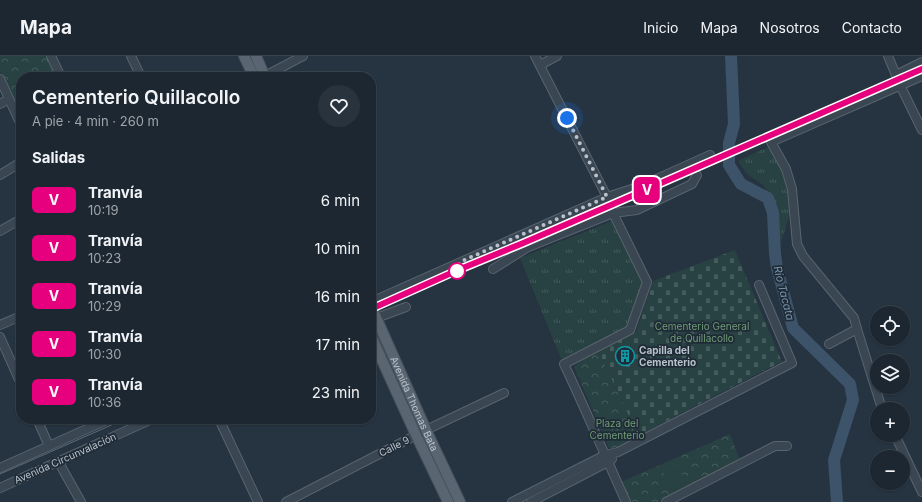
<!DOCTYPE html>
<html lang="es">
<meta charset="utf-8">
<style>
:root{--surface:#1c2731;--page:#29333d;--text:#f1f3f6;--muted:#a0a5ab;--line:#3a444d}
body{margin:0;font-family:Inter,sans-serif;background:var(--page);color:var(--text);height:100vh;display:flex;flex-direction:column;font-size:15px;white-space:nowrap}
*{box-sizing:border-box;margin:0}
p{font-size:13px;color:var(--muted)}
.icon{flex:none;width:22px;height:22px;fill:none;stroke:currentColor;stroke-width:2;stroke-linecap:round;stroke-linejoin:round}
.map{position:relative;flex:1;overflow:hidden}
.details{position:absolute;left:16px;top:16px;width:360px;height:352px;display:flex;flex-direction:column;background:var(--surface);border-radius:16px;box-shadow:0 1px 3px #0004,0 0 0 1px var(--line)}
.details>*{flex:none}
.badge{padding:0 8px;border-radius:6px;font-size:14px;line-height:26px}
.tools{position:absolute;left:870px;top:250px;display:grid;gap:8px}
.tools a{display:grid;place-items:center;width:40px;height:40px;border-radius:50%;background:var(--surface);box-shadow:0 1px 3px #0004,0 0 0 1px var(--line);font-size:20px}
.you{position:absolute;width:20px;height:20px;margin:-10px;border:3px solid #fff;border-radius:50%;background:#1a73e8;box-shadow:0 0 0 6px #1a73e833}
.map>.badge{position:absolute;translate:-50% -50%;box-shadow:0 0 0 2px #fff}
h2{padding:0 16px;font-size:15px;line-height:36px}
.round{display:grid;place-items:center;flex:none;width:42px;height:42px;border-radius:21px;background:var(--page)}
.head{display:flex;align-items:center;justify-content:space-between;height:68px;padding:0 16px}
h1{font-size:19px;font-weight:600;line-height:30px}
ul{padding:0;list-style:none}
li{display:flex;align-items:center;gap:12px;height:48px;padding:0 16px}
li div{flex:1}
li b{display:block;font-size:15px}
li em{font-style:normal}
li .badge{min-width:44px;font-weight:700;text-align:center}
header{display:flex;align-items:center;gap:24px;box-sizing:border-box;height:56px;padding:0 20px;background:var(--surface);border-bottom:1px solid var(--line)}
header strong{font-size:19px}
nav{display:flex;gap:22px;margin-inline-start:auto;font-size:14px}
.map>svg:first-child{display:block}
</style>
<header>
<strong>Mapa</strong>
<nav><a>Inicio</a><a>Mapa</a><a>Nosotros</a><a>Contacto</a></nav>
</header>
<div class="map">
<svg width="922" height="446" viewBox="0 0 922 446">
<defs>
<pattern id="grass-tufts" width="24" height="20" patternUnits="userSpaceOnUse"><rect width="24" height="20" fill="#284142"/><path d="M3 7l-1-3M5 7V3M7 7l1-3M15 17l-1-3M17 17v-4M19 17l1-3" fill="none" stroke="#455b5c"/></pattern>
<pattern id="cemetery-stones" width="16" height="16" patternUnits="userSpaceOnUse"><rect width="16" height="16" fill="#284142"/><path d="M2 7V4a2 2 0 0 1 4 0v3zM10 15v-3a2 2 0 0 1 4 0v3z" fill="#455b5c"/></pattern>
<pattern id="park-crowns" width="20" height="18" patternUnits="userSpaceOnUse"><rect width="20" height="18" fill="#284142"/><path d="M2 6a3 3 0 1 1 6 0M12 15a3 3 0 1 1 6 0" fill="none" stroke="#455b5c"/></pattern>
</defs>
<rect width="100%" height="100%" fill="#263441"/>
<g fill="url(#grass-tufts)">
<polygon points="770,90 785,117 790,140 790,158 781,186 776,148 763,129 747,118 738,105"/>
<polygon points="612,165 642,227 625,272 562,305 520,202"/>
</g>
<polygon fill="url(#cemetery-stones)" points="735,194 782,306 763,315 638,380 598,294 636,276 653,225"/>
<g fill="url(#park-crowns)">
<polygon points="0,0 47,0 56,21 21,21 21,59 0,15"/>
<polygon points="598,294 638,380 614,392 609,392 574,311 578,307"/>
<polygon points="730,378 740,404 658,446 630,446 621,426"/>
</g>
<polygon fill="#284142" points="675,404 687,428 672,435 661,411"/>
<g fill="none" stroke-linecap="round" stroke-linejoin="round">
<polyline stroke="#3c536a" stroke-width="2" points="375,275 393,317"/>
<polyline stroke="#3c536a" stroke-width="12" points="731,0 734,68 729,87 729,109 741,128 768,142 773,157 775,198 777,212 793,272 850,328 853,344 834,404 837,446"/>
<g stroke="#58646e" stroke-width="10">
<g id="minor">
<polyline points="51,0 61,21"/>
<polyline points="131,0 141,21"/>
<path d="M535 0 607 141 611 149 613 157 647 226 630 274 564 308C586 354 605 400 626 446"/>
<polyline points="888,0 896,19 900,29 922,74"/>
<polyline points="540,9 557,0"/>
<polyline points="896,19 922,6"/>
<polyline points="263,21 303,0"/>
<polyline points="0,23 21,69"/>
<polyline points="0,48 9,43"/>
<polyline points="0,119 21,106"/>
<polyline points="0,175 21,163"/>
<polyline points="493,213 528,191 613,157 637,154 692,128 697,119"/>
<polyline points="371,246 607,141 641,130 710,99"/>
<polyline points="371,264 406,251"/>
<polyline points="0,269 21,260"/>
<polyline points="0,281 21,328"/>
<polyline points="829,288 857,273"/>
<polyline points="882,353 857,273 854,262 803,200 797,188 792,133 786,113 771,86 922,20"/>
<polyline points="37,363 49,390"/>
<polyline points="219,363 258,446"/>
<polyline points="895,379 922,436"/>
<polyline points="58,405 81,446"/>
<polyline points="0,412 109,363"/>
<polyline points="0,432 152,363"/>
<polyline points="286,446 426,374 504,337"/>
<polyline points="512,446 605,399 618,396 792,307 759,229"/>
<polyline points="531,446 608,406 612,403"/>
<polyline points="666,446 775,390 787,390"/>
</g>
</g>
<g stroke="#444f5a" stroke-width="12">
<g id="major">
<polyline points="244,0 254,21"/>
<polyline points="256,0 265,21"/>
<path id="s1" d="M371 250 426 374 460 446"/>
<polyline points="371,280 416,379 448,446"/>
</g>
</g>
<use href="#minor" stroke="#3a4651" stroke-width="8"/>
<use href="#major" stroke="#596571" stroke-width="10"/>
<g stroke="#5d6a78" stroke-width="1">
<polyline points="371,253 457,214 521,188 611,149 922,13"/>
<polyline points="0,418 125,363"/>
</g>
</g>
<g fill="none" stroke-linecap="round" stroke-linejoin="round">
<g stroke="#fff" stroke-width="9">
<polyline id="line" points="371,253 458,214 521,188 611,149 922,13"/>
</g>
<use href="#line" stroke="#e6007e" stroke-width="6"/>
<polyline stroke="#b7c1cb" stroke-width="4" stroke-dasharray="0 7.2" points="457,215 460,206 607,141 567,62"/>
</g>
<defs>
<g id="building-ring" transform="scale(1)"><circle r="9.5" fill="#1f2b36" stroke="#0f9aa8" stroke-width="1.5"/><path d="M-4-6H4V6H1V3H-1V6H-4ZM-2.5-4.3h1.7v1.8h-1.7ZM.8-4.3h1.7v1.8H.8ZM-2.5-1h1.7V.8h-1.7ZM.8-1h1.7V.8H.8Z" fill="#0f9aa8"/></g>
</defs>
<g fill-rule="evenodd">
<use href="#building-ring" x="625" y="300"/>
</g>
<circle fill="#fff" stroke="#e6007e" stroke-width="2" cx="457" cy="215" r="8"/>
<g text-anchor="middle" stroke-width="3.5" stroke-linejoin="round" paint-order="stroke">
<g font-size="10" fill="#6f9c75" stroke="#1f2b36">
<text x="702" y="274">Cementerio General<tspan x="702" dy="12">de Quillacollo</tspan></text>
<text x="617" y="371">Plaza del<tspan x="617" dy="12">Cementerio</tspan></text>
</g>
<g font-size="10" font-weight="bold" fill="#b7c1cb" stroke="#1f2b36" text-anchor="start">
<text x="639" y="298">Capilla del<tspan x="639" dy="12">Cementerio</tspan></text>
</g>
<g font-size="10" fill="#b7c1cb" stroke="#1f2b36">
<text dy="4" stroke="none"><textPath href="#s1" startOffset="107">Avenida Thomas Bata</textPath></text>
<text transform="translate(394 390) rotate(-27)" y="4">Calle 9</text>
<text transform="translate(65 402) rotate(-24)" y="4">Avenida Circunvalación</text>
</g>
<g font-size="11" font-style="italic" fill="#7894ae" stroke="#1f2b36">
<text transform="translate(784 237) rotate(76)" y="4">Río Tacata</text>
</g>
</g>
</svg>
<div class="tools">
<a><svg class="icon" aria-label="locate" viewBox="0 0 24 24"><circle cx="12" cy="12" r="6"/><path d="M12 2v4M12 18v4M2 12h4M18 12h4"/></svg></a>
<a><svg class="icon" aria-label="layers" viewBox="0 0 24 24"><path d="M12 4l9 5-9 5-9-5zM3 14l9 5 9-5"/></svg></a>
<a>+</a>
<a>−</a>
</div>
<div class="you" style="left:567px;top:62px"></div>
<b class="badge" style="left:647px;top:134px;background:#e6007e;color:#fff">V</b>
<section class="details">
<div class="head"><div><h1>Cementerio Quillacollo</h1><p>A pie · 4 min · 260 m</p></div><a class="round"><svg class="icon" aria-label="heart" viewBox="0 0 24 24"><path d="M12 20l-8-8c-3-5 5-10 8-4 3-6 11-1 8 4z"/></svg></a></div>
<h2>Salidas</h2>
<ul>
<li><span class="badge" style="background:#e6007e;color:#fff">V</span><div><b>Tranvía</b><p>10:19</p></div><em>6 min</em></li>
<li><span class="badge" style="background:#e6007e;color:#fff">V</span><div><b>Tranvía</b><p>10:23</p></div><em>10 min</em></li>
<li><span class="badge" style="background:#e6007e;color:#fff">V</span><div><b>Tranvía</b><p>10:29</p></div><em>16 min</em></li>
<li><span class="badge" style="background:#e6007e;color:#fff">V</span><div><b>Tranvía</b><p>10:30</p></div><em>17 min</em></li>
<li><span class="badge" style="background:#e6007e;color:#fff">V</span><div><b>Tranvía</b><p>10:36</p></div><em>23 min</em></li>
</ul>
</section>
</div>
